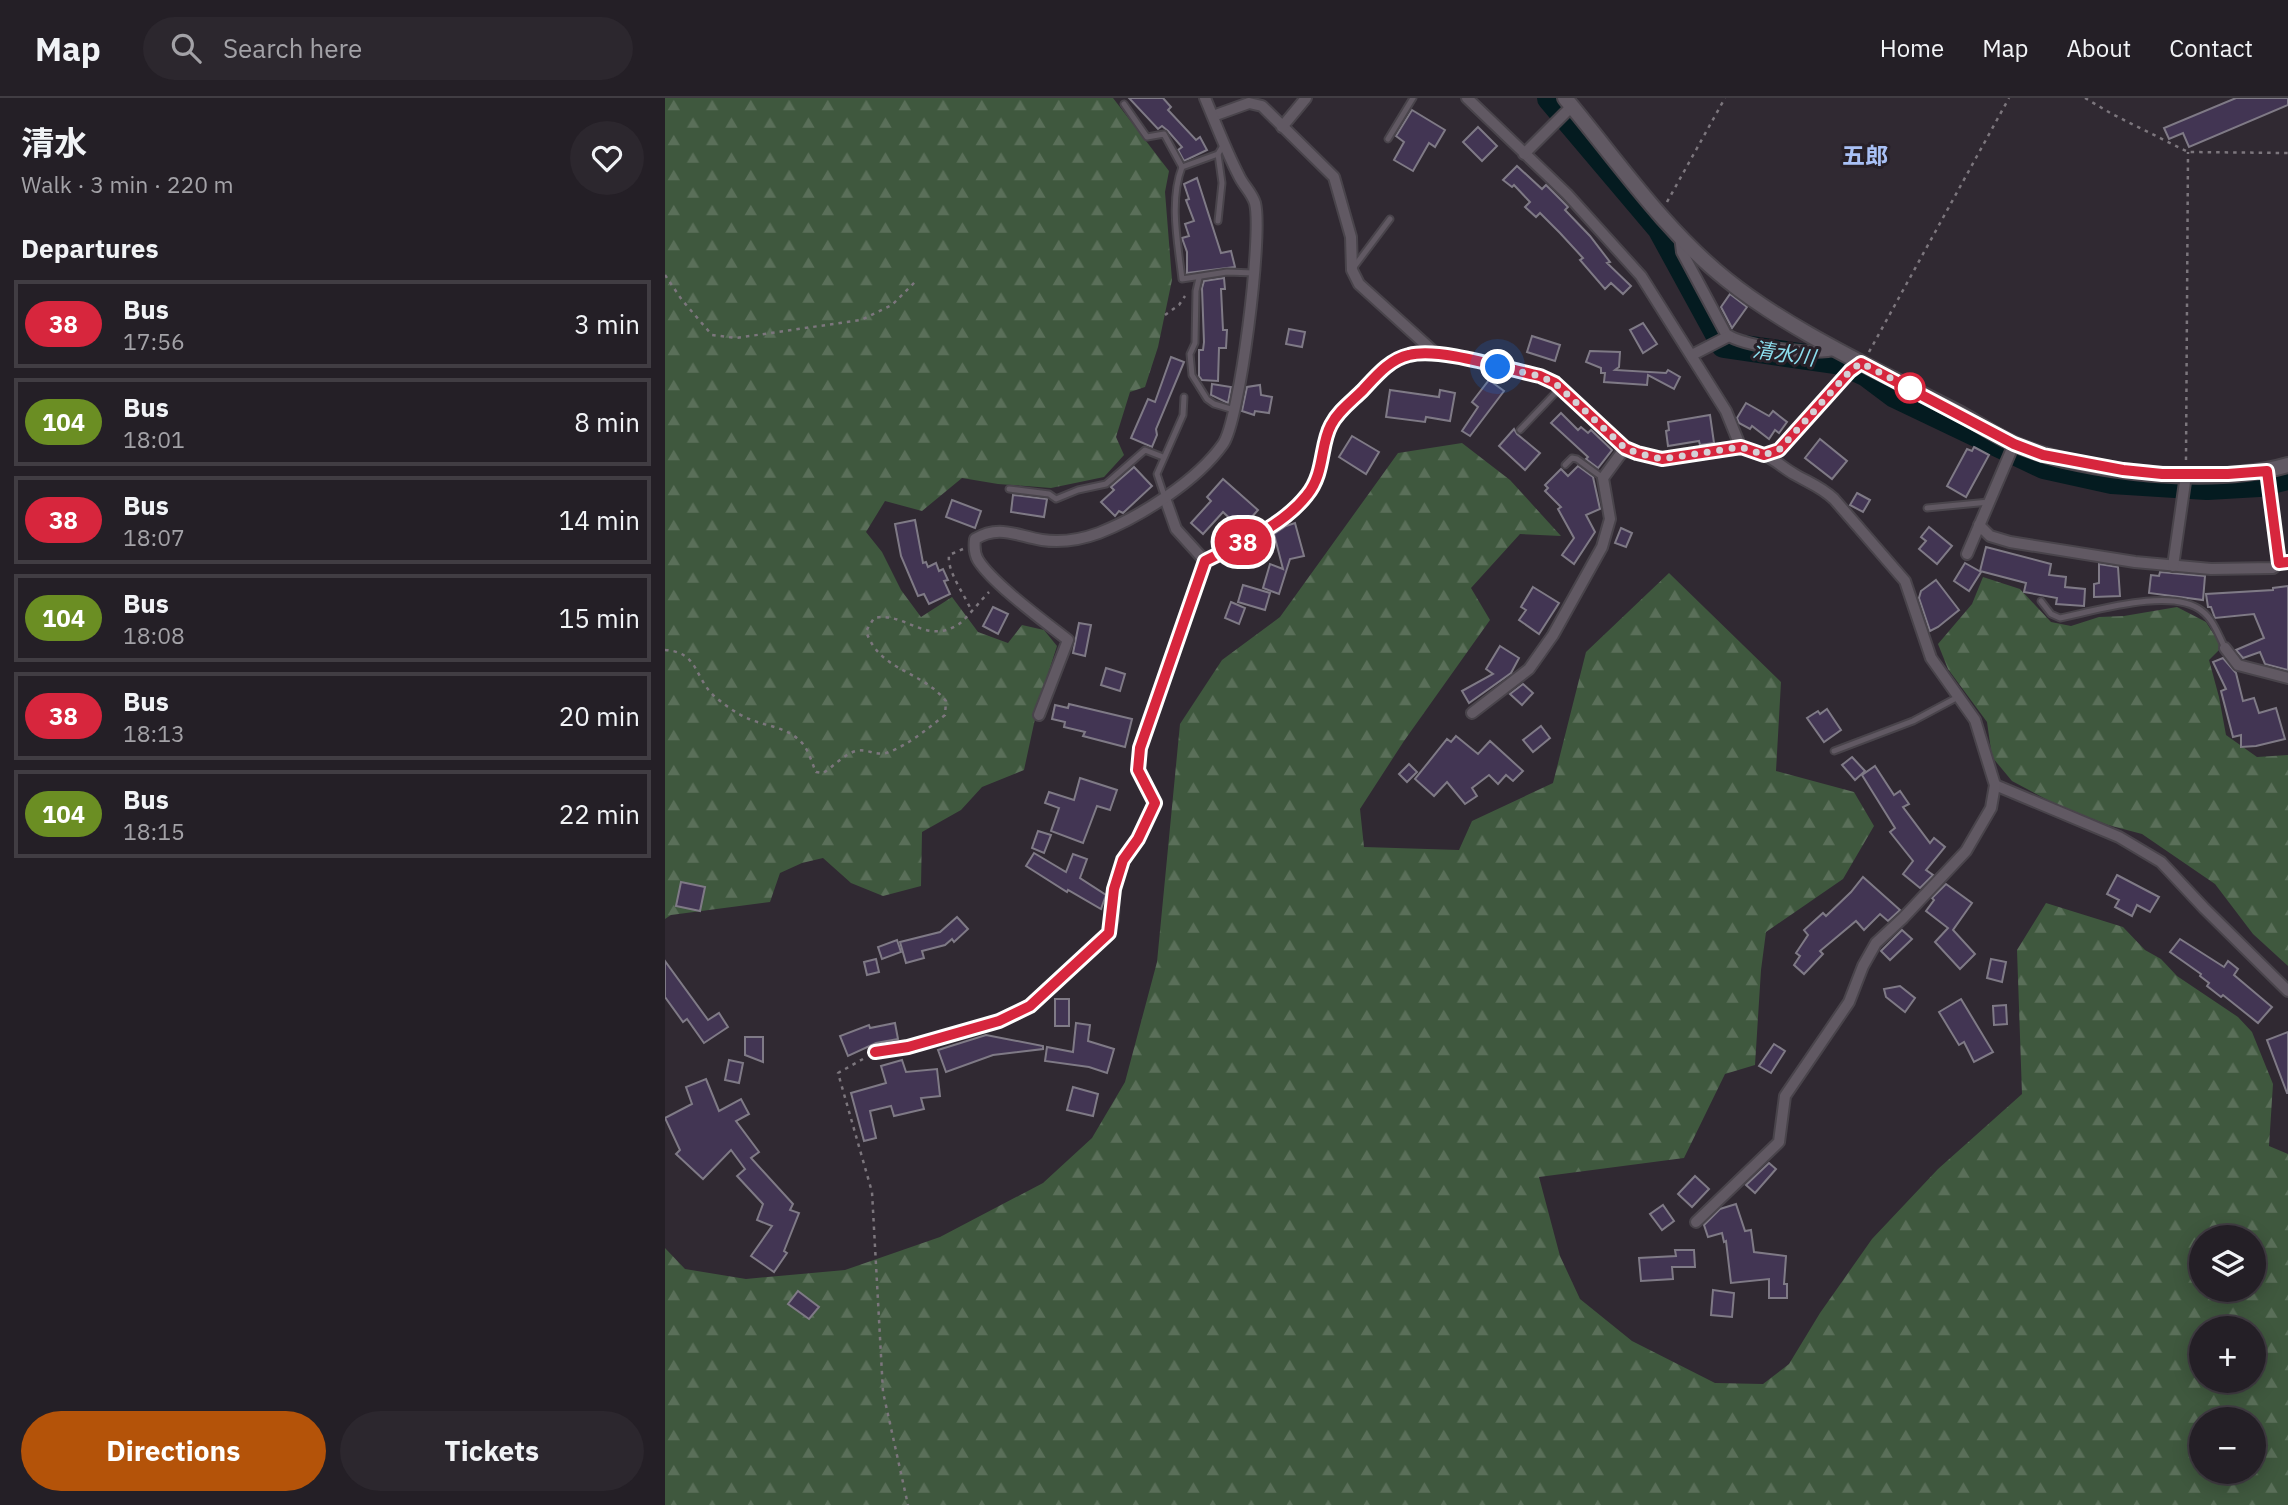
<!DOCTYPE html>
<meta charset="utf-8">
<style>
:root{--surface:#241f26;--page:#2c272e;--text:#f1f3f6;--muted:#a3a2a7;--line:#413d43;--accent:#b45309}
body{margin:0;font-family:"IBM Plex Sans","Noto Sans JP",sans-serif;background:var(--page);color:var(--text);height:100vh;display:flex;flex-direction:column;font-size:26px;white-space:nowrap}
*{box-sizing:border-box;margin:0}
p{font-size:23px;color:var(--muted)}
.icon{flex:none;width:38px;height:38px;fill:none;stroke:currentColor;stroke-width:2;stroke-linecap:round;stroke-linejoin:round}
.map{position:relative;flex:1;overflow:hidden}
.drawer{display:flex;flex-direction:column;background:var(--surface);width:665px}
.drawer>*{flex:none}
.badge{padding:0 14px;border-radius:23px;font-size:24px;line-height:46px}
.fabs{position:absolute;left:1524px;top:1127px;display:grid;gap:14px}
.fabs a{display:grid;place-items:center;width:77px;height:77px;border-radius:50%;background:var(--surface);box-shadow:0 4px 18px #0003,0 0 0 2px var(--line);font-size:35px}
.you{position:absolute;width:35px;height:35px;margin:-18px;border:5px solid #fff;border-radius:50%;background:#1a73e8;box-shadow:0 0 0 10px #1a73e833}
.map>.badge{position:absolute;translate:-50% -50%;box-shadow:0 0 0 4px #fff}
h2{padding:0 21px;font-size:26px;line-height:63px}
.round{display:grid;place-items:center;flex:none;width:74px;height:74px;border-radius:37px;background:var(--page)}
.headline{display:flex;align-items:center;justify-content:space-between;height:119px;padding:0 21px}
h1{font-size:33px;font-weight:700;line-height:52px}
.action{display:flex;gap:14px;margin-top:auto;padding:14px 21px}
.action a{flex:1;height:80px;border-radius:42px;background:var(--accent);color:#fff;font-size:28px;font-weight:700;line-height:80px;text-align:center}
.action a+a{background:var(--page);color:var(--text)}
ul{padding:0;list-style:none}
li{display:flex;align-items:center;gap:21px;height:88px;margin:0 14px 10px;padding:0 7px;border:4px solid var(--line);border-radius:0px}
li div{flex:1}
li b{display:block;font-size:26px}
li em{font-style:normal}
li .badge{min-width:77px;font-weight:700;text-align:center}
header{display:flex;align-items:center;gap:42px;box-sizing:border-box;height:98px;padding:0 35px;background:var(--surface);border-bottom:2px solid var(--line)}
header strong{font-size:33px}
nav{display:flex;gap:38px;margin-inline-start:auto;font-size:24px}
.search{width:490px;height:63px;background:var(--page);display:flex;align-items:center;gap:18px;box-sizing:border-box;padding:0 24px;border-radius:38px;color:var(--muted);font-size:26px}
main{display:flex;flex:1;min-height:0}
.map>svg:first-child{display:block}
</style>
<header>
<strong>Map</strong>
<div class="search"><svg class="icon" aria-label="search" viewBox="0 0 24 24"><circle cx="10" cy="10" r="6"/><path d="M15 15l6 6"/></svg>Search here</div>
<nav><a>Home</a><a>Map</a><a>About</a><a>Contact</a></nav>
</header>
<main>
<section class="drawer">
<div class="headline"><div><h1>清水</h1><p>Walk · 3 min · 220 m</p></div><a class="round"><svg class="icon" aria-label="heart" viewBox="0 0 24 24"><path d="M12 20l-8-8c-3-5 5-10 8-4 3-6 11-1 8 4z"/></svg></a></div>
<h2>Departures</h2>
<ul>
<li><span class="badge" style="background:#d7263d;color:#fff">38</span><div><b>Bus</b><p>17:56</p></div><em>3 min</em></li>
<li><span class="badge" style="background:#6b8e23;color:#fff">104</span><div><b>Bus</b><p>18:01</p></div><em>8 min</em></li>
<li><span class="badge" style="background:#d7263d;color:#fff">38</span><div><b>Bus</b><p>18:07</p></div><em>14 min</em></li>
<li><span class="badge" style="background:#6b8e23;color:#fff">104</span><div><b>Bus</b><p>18:08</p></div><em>15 min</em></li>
<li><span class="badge" style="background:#d7263d;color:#fff">38</span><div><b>Bus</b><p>18:13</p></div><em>20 min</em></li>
<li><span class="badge" style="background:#6b8e23;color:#fff">104</span><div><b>Bus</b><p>18:15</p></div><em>22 min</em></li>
</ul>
<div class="action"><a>Directions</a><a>Tickets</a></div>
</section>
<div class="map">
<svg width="1623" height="1407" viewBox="0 0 1623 1407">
<defs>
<pattern id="forest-firs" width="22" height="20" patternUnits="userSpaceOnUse" patternTransform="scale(1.75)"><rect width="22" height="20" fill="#3f583e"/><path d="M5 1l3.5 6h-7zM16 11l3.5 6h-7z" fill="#5a6f59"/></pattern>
</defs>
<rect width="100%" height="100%" fill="#302932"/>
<g fill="url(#forest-firs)" fill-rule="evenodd">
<polygon points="0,0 448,0 504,73 500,94 507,182 493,249 480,289 465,294 451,339 459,357 439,379 386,390 333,386 297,380 257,413 220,403 201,434 217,454 236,492 256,519 287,499 313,534 343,545 357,527 379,532 392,548 373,607 359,672 317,689 296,712 257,734 256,788 218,798 186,785 158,760 137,765 115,775 105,804 6,817 0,821"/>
<path d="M797 345 845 382 896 438 855 436 806 490 825 522 739 643 695 711 699 749 794 752 807 723 888 685 921 554 1004 475 1116 584 1111 673 1189 694 1209 728 1178 781 1101 834 1096 872 1090 967 1060 976 1019 1060 874 1079 895 1158 915 1201 967 1243 1050 1285 1098 1286 1124 1266 1155 1215 1207 1141 1273 1071 1357 996 1352 852 1381 805 1458 829 1480 852 1496 861 1512 878 1573 919 1587 934 1608 986 1604 1048 1623 1056V1407H0V1150L20 1171 81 1181 180 1172 275 1139 378 1085 427 1040 460 984 492 864 515 626 557 562 615 519 733 355ZM1536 1139H1589V1192H1536ZM1536 1230H1589V1283H1536ZM1536 1321H1589V1374H1536Z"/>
<polygon points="1318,479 1355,491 1386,524 1406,528 1434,519 1459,518 1512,509 1541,524 1557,549 1544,562 1554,599 1561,637 1592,659 1623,657 1623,868 1588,836 1550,786 1477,736 1443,727 1390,706 1347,683 1327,659 1322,624 1283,571 1273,546 1307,506"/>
</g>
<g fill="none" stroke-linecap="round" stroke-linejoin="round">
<polyline stroke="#041b20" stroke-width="26" points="885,0 995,130 1059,247 1176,264 1202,276 1230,297 1379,368 1447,383 1542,389 1594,386 1623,379"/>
</g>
<g fill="#423553" stroke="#7f7a86" stroke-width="2">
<polygon points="464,0 498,0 506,9 503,12 531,42 535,39 542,52 519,63 513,52 517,49 503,33 497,28 493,31"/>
<polygon points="1571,0 1623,0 1623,7 1524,49 1518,35 1504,41 1499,30"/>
<polygon points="747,12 780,32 770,49 764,45 748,73 729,62 739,44 731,38"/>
<polygon points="813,29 832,48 817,63 798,44"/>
<polygon points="852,68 877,91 881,87 903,109 900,112 925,138 945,164 942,165 966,188 958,196 946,185 940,191 915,162 918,160 895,135 875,115 871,119 860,109 865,104 849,87 847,89 838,82"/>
<polygon points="532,80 556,155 566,153 570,169 522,175 522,154 517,140 524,138 520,126 529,123 521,102 524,101 519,86"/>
<polygon points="559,180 560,191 556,191 558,232 562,232 561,250 554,250 553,283 537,282 534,278 534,252 538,252 539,244 537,190 539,183"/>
<polygon points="1065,196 1082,209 1067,230 1056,209"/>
<polygon points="978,225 992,246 978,255 965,232"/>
<polygon points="624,231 640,234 637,249 621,246"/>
<polygon points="867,238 895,247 890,263 862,254"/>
<polygon points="925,253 955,254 954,269 950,272 1001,275 1003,272 1015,279 1009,291 983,277 982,287 939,284 940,275 936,275 936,270 921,264"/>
<polygon points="506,259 519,264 491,331 492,337 487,349 466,340 483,301 490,304"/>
<polygon points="824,282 839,293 805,338 797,333 813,309 807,304"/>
<polygon points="547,286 566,289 563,305 546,297"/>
<polygon points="595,287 596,297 607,299 604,315 590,313 589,317 577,313 582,289"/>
<polygon points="725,292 774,299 775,292 790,295 785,323 761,319 760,324 721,319"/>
<polygon points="1081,305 1104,318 1108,313 1122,324 1114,335 1110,332 1104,341 1087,328 1085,331 1074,325 1072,320"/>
<polygon points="896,315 913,332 916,329 923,335 926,332 947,352 933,370 921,361 923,359 886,325"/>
<polygon points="1045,317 1049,345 1035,347 1034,343 1003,348 1001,333 1004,332 1003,324"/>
<polygon points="849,331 852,336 875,355 860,372 834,348"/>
<polygon points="687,338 714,354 701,376 674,359"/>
<polygon points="1155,341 1182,363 1167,381 1140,360"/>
<polygon points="1309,349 1324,357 1301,399 1282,388 1302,351 1307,353"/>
<polygon points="913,368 928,379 935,411 921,417 930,434 909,466 897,457 909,440 893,411 896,409 880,393 883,390 880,387 896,371 903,378"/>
<polygon points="469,369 487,388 458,415 454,413 450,418 436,404 449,392 446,389"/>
<polygon points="558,381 593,412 576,431 558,414 538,436 526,425 546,403 542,399"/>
<polygon points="1192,395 1205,402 1198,414 1185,407"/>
<polygon points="348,397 382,401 379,419 346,414"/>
<polygon points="287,402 316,413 310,430 281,419"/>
<polygon points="250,422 258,465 261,464 263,469 271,465 274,473 278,471 283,482 279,483 285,496 264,506 259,496 253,498 236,458 230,426"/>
<polygon points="630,425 639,458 625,461 614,496 598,490 605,466 618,471 609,436 621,428"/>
<polygon points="1264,429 1287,448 1272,466 1254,451 1261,443 1256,439"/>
<polygon points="956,430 967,435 961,449 950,445"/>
<polygon points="1321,449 1386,466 1384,477 1401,479 1400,489 1420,491 1419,508 1391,506 1392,500 1359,494 1361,485 1315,473"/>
<polygon points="1300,465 1316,474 1304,493 1289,483"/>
<polygon points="1434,466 1453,469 1455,498 1429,499 1429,486 1434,485"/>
<polygon points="1495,474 1540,478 1538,502 1484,495 1486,477 1494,478"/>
<polygon points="1271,482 1294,512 1273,529 1265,533 1254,500 1256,493"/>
<polygon points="578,487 605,495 600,512 573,504"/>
<polygon points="1623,488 1623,572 1600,566 1595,554 1578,560 1571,552 1599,540 1589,516 1550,520 1546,509 1543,509 1541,496 1608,492 1608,490"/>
<polygon points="868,489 894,505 874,536 854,522 861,512 856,509"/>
<polygon points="566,504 580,510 574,526 560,520"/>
<polygon points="328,509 343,516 333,536 318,528"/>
<polygon points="414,525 426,527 420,558 408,555"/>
<polygon points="835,548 854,560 846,575 804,605 797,593 828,576 821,571"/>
<polygon points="1558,560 1571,575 1578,603 1589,600 1594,615 1611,610 1620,641 1591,648 1576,649 1576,637 1568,639 1556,593 1561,591 1548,564"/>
<polygon points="441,570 460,576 455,593 436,587"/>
<polygon points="858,586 868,595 857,607 845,596"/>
<polygon points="404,606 467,621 460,649 418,638 420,634 399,629 400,624 387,621 390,607 403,610"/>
<polygon points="1162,611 1176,632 1159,644 1142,620 1153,613 1155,616"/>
<polygon points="876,628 885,640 868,654 858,642"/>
<polygon points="791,638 813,656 825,643 858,673 848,683 841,677 833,686 824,677 807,690 812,698 800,706 782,684 769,698 750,681 782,641 786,644"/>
<polygon points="1187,659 1200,673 1190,682 1177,667"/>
<polygon points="744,666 752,674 742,684 734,676"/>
<polygon points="1210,668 1229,697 1235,693 1244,706 1238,709 1265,745 1269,740 1280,749 1261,772 1268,777 1255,790 1238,776 1248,763 1225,734 1230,730 1197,677"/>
<polygon points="415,680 452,692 445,712 432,708 418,745 386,733 394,710 380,705 384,694 409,702"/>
<polygon points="373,733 386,737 379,755 367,750"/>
<polygon points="369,755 401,774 408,756 422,761 415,780 441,797 436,811 403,792 402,794 361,768"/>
<polygon points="1452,777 1494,799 1485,814 1472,807 1467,818 1450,809 1454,802 1442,796"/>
<polygon points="1198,779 1235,812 1223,823 1215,816 1199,832 1191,823 1155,853 1158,856 1139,876 1129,867 1135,858 1131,855 1143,837 1139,832 1158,815 1161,818 1186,794"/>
<polygon points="16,784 40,789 35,813 11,808"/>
<polygon points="1281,786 1307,805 1288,832 1310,856 1295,871 1270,844 1283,830 1261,813 1269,802 1267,800"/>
<polygon points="292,819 303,831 289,844 287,841 280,847 257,853 259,860 241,865 235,844 275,834"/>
<polygon points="1237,832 1247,841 1225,862 1216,853"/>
<polygon points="1515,841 1559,869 1563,863 1573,871 1569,877 1607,909 1593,925 1558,897 1556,899 1542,888 1544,885 1535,878 1536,876 1505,854"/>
<polygon points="232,842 236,854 217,861 213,849"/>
<polygon points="211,861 214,874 202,877 199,864"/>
<polygon points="1326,861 1341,864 1337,884 1322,880"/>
<polygon points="0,863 43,922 54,915 63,929 39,945 22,921 18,924 0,899"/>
<polygon points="1235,888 1250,900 1240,914 1221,899 1219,891"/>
<rect x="390" y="901" width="14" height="27"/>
<polygon points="1296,901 1328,954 1309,964 1299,944 1294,947 1274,914"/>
<polygon points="1341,907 1342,926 1329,927 1328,908"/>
<polygon points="230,925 233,941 211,945 183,958 175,938 204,927 205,930"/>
<polygon points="411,925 425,927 423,943 449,951 442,975 424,969 380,963 382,949 408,954"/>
<polygon points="1623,934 1623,995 1622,995 1602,942"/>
<polygon points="321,937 378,948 378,951 328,957 281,974 273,952"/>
<polygon points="80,939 98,939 98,964 80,957"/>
<polygon points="1109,946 1120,953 1106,975 1094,968"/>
<polygon points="64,962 78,965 74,985 60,982"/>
<polygon points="237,962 241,974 272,971 275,998 256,1000 259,1011 229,1018 226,1008 205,1013 211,1040 199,1043 186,995 221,985 216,968"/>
<polygon points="41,981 54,1013 76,1001 84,1016 71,1023 94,1054 86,1060 128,1106 125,1112 134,1115 119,1153 122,1155 109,1174 86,1158 107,1128 92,1122 98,1106 72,1078 80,1071 66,1052 38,1081 11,1056 15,1052 0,1020 27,1006 21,989"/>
<polygon points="408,989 433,996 428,1018 402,1012"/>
<polygon points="1104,1065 1111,1071 1090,1095 1081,1087"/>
<polygon points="1030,1078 1044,1091 1027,1109 1013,1096"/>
<polygon points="1071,1106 1080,1133 1086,1132 1089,1154 1121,1158 1119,1186 1122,1186 1122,1200 1104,1200 1104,1181 1066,1185 1061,1143 1059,1144 1057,1135 1043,1139 1039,1127 1055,1111"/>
<polygon points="998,1107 1009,1123 997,1132 985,1116"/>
<polygon points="1010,1152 1029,1152 1030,1169 1007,1169 1008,1181 976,1183 974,1160 1011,1158"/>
<polygon points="1048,1192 1069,1195 1067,1219 1046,1217"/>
<polygon points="133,1193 154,1209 144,1221 123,1206"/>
</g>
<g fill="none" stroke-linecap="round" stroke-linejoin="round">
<g stroke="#49444b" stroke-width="9">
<g id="service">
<polyline points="459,6 482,39 499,36 517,69"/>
<polyline points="723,41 748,0"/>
<path d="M553 56 517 69C504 103 513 146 517 181L562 174 589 175"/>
<polyline points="553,123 557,85 553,56 559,46"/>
<polyline points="689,169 725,121"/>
<polyline points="534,180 531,193 530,245 525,256 527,277 542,301 549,306 569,312"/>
<polyline points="855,332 895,290"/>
<polyline points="900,367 907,360 912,361 938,380"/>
<polyline points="344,391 384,396 391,401 413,392 441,386 480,352 498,359"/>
<polyline points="500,400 492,376 518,317 519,299"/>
<polyline points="1262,410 1324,404"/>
<path d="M1376 503 1386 516 1395 520C1430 513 1507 489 1537 513 1548 521 1554 538 1560 550"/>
<polyline points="1169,653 1248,623 1293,599"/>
</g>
</g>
<g stroke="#49444b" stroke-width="14">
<g id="minor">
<polyline points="802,0 902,96 976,178 1061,313 1076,350"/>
<polyline points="548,18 584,5 597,8 669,79 686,139 687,172 694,186 769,254"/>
<polyline points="617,29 641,0"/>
<polyline points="859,56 907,8"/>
<path d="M1015 138 1017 154 1061 236C1079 249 1151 258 1172 251"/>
<polyline points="1027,257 1064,238"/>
<polyline points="1602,373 1614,465"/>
<polyline points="500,400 511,431 540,463"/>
<polyline points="1314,427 1325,438 1345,444 1470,464 1546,471 1608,470 1614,465 1623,464"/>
<polyline points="1302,456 1349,346"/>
<polyline points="1508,468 1521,377"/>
<polyline points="1560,550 1573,567 1623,580"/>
<polyline points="807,615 864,571 888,537 937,449 945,421 938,380 960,350"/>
<path d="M374 617 403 542C379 523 328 486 313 462 309 455 309 449 310 441 334 426 352 438 377 442 397 445 415 442 434 435 475 419 532 383 558 346 575 322 598 136 590 105 587 95 578 87 574 78 561 53 551 26 540 0"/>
<polyline points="1330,687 1454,739 1496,764 1539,810 1623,893"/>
<path d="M210 954 243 949 334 923 365 908 444 835 448 821 449 791 458 762 473 741 490 705 473 672 475 650 540 463C575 445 617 429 642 397 660 374 655 348 666 327 673 313 687 303 698 292 711 279 725 261 744 257 775 249 842 271 875 278L890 285 960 350 972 355 997 361 1076 350 1099 357 1114 352 1185 273 1196 265"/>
<path d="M1031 1124 1114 1044 1120 998 1184 904 1198 868 1211 845 1238 820 1301 753 1326 710 1330 687 1310 622 1266 560 1240 483 1169 401C1155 388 1144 385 1129 376 1118 370 1111 362 1099 357"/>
</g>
</g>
<g stroke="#49444b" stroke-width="18">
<path id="tertiary" d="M900 0C952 62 999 132 1062 182 1109 220 1176 255 1230 282 1252 294 1274 305 1296 316 1314 326 1332 339 1352 347 1422 376 1550 388 1623 367"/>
</g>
<g stroke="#7c767d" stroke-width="2.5" stroke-dasharray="3.5 5" stroke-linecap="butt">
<polyline points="1420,0 1447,16 1523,54 1623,55"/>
<polyline points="1002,104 1060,0"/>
<polyline points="0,177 17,202 47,237 71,240 196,222 227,207 250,184"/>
<polyline points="500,217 514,207 520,198"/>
<polyline points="1204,254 1344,0"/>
<polyline points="1521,362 1523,54"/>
<path d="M298 451 284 457C282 474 299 495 306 512"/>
<path d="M0 552C33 554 29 578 48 597 58 606 72 616 84 621 101 628 119 629 133 641 143 649 146 663 151 674L158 675C168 669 179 656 191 653 202 650 212 659 224 654 245 646 262 631 280 617L281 603C255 571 215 574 201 533L209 520C240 513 261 548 294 526 301 521 316 502 324 494"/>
<polyline points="198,961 173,975 207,1094 218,1294 243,1407"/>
</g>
<use href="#service" stroke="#615963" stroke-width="5"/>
<use href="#minor" stroke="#615963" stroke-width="10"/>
<use href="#tertiary" stroke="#615963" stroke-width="14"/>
</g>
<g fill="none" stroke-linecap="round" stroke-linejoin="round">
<g stroke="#fff" stroke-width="16">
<path id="line" d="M210 954 243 949 334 923 365 908 444 835 449 791 458 762 473 741 490 705 473 672 475 650 540 463C575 445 617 429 642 397 660 375 655 347 666 327 673 313 687 303 698 292 711 278 725 261 744 257 775 249 841 271 875 278L890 285 960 350 972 355 997 361 1076 349 1099 357 1114 352 1185 273 1196 265 1349 346 1378 357 1458 372 1497 376H1563L1602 373 1614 465 1623 464"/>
</g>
<use href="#line" stroke="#d7263d" stroke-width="10"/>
<polyline stroke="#d5d1d6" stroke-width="7" stroke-dasharray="0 12.6" points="833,269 875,278 890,285 960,350 972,355 997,361 1076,349 1099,357 1114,352 1185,273 1196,265 1245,290"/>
</g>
<circle fill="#fff" stroke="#d7263d" stroke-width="3.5" cx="1245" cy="290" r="14"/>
<g text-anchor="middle" stroke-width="6" stroke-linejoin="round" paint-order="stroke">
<g font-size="21" font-style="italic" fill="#8cdded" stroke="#272028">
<text transform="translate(1119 256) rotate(8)" y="7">清水川</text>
</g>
<g font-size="23" font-weight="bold" fill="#a9c1f6" stroke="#272028">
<text x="1200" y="66">五郎</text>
</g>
</g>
</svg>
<div class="fabs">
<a><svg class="icon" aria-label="layers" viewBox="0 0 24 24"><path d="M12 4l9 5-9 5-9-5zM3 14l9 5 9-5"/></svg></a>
<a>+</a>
<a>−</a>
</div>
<div class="you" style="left:833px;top:269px"></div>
<b class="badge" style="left:578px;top:444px;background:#d7263d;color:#fff">38</b>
</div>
</main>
